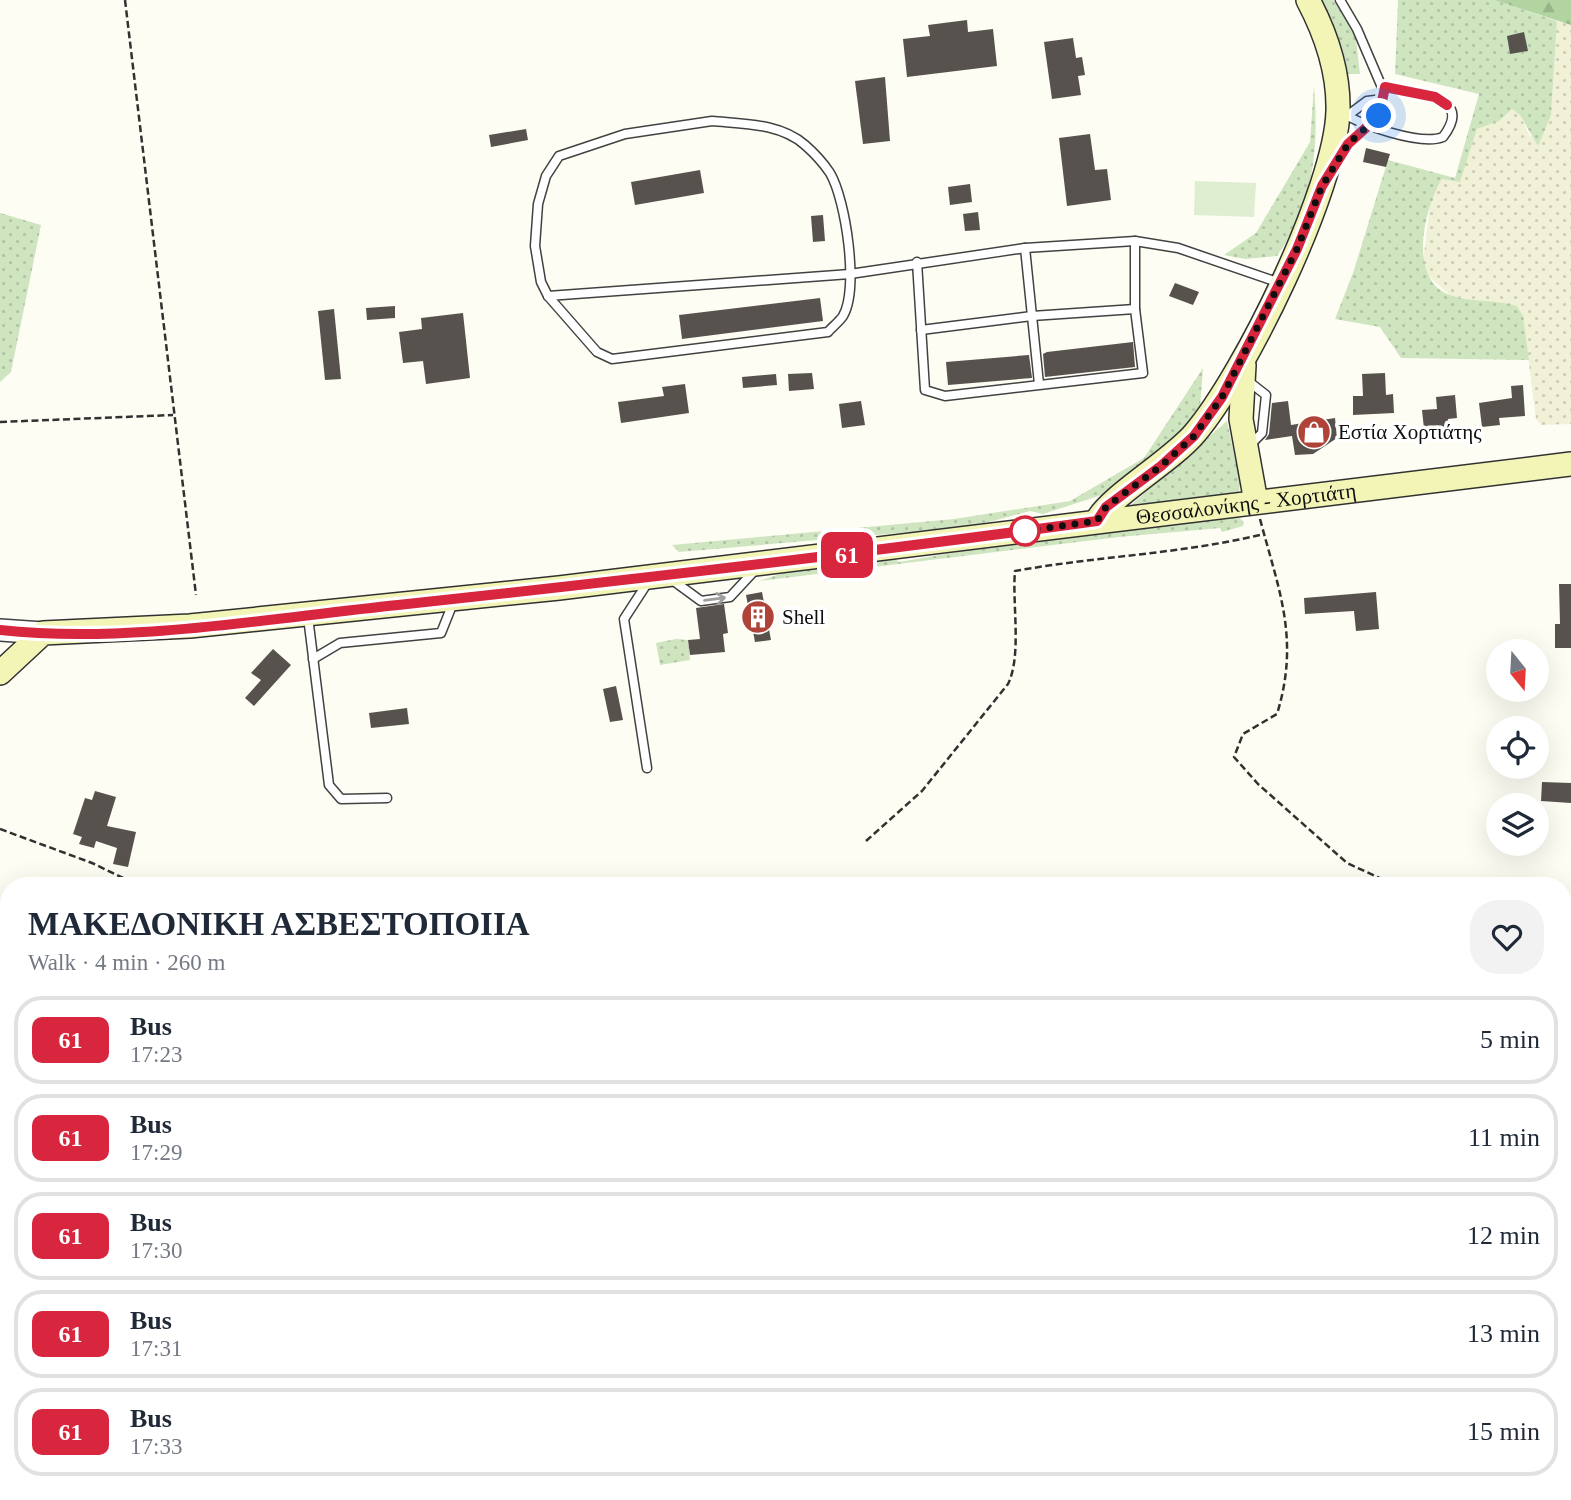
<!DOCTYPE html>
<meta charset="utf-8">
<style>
:root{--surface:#fff;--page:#f2f2f3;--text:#1f2937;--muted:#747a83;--line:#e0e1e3}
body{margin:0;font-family:Georgia,serif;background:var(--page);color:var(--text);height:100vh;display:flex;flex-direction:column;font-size:26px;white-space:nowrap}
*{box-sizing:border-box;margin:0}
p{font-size:23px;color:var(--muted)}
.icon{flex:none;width:38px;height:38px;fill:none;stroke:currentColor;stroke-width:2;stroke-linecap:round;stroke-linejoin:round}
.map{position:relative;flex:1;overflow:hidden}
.drawer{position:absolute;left:0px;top:877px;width:1572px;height:625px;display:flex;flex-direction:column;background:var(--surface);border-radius:28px 28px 0 0;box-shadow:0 7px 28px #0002}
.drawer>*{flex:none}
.badge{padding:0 14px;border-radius:10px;font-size:24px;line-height:46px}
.needle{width:46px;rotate:162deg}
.tools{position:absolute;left:1486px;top:639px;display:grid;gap:14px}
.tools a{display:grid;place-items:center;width:63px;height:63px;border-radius:50%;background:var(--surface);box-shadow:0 7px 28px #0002;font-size:35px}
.you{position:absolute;width:35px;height:35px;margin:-18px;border:5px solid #fff;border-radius:50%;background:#1a73e8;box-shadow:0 0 0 10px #1a73e833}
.map>.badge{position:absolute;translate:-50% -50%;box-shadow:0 0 0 4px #fff}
.round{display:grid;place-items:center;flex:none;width:74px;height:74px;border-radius:28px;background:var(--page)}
.headline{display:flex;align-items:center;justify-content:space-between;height:119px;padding:0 28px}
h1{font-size:33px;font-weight:800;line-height:52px}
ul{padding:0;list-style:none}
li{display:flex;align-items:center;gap:21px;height:88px;margin:0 14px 10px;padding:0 14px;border:4px solid var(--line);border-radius:28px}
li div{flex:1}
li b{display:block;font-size:26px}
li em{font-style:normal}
li .badge{min-width:77px;font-weight:700;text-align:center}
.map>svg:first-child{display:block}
</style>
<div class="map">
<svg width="1571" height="1500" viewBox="0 0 1571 1500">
<defs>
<pattern id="farmland-dots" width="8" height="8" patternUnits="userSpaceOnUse" patternTransform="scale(1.75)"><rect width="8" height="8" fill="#f0f1d6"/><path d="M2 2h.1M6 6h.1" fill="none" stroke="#cdcdb6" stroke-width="1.8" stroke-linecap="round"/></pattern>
<pattern id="grass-dots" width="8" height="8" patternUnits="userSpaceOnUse" patternTransform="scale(1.75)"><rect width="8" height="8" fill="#cee5c0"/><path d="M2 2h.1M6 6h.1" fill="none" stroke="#b0c3a4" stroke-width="1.8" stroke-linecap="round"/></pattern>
<pattern id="forest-firs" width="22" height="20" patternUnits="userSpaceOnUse" patternTransform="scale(1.75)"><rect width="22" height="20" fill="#b1d4a1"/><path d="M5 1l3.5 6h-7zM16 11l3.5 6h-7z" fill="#97b589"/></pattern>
</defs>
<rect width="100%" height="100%" fill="#fdfdf3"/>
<polygon fill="url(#farmland-dots)" points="1557,21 1571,25 1571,424 1541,425 1536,419 1523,316 1517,306 1451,296 1426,274 1423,263 1431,197 1443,178 1460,181 1477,129 1499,121 1512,109 1520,115 1530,137 1551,115"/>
<g fill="url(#grass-dots)">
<polygon points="1321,0 1333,0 1355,32 1360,74 1348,74 1343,51"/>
<path d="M1398 0H1494L1557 21 1551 115 1538 146 1520 115 1512 109 1499 121 1477 129 1460 182 1442 179C1424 208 1406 283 1453 296 1474 302 1497 300 1517 306L1523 316 1529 360 1401 358 1380 327 1335 319 1353 273 1388 160 1455 178 1479 94 1395 74Z"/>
<path d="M1314 86C1319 148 1314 203 1277 256L1245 259 1224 255 1256 233 1310 142Z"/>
<polygon points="0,213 41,225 11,372 0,382"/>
<polygon points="1203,368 1200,407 1176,441 1111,492 1043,514 1030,511 989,522 946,529 679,552 672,545 954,519 1070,501 1144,458"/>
<polygon points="1227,421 1240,482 1239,492 1147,505 1131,505"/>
<polygon points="1236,515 1244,522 1243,526 1222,532 1220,528 1119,537 759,581 799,568 892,556 899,562 999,545"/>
<polygon points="676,639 688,640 690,660 660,665 656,643"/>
</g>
<g fill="url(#forest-firs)">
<polygon points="1494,0 1571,0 1571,25"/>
<polygon points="449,1493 624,1493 632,1500 434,1500"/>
<polygon points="1098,1493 1181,1493 1224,1500 1040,1500"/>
</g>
<polygon fill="#dfedd1" points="1195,181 1256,183 1254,217 1194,215"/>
<g fill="#57524d">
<polygon points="967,20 968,32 993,29 997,66 907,77 903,39 930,36 928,25"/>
<polygon points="1524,32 1528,51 1510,54 1507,36"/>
<polygon points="1073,38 1076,58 1082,57 1085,75 1078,76 1081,95 1052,99 1044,42"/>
<polygon points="885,77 890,141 863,144 855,81"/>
<polygon points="526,129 528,140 491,147 489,135"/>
<polygon points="1090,134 1095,170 1107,169 1111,200 1067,206 1059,138"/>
<polygon points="1366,148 1390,154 1386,167 1363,162"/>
<polygon points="700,170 704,193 635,205 631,182"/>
<polygon points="970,184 972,202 950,205 948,187"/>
<polygon points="978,212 980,230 965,231 963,214"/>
<polygon points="823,215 825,241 813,242 811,216"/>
<polygon points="1175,283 1199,292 1193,305 1169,296"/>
<polygon points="820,298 823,321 682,339 679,315"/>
<polygon points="395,306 395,318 367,320 366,308"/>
<polygon points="334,309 341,379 325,380 318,311"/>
<polygon points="463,313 470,378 426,384 423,361 403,363 399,332 422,329 421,318"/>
<polygon points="1133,342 1135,367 1045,377 1043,354 1047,352"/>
<polygon points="1029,355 1032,378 948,385 946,362"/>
<polygon points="812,373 814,389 789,391 788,374"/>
<polygon points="1385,373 1386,395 1393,394 1394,413 1353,415 1353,396 1363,396 1362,374"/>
<polygon points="776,374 777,385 743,388 742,377"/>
<polygon points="685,384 689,413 621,423 618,402 664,396 662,387"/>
<polygon points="1523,385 1525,416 1499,418 1500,425 1482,427 1479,403 1512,398 1511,386"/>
<polygon points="1455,395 1457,418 1448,419 1450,436 1425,438 1422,410 1437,409 1436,397"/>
<polygon points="861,401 865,425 842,428 839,404"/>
<polygon points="1288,401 1291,425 1335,418 1337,438 1313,454 1295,455 1292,436 1265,440 1269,434 1272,403"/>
<polygon points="1559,584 1571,584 1571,648 1555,648 1555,624 1560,624"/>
<polygon points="762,592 771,640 755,642 746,595"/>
<polygon points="1376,592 1379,629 1356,631 1354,611 1305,614 1304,598"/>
<polygon points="724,604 728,633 723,634 725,652 690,655 688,640 700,639 696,608"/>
<polygon points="273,649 291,665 254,706 245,698 261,680 251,673"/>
<polygon points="616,686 623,720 610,722 603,689"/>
<polygon points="407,708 409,724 371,728 369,713"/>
<polygon points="1542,782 1571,783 1571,803 1541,801"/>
<polygon points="95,791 116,797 107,826 136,832 128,867 113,864 117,848 96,841 94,848 79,844 82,837 73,834 85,798 92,800"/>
</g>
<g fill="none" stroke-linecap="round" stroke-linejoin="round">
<g stroke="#424242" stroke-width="11">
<g id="service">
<path d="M1340 0 1357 29 1381 85C1401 98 1479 89 1443 137 1421 146 1361 125 1341 112"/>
<polyline points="1347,116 1367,101 1383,99"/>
<path d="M712 121C743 124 780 123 805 145 813 152 824 164 830 173 846 200 859 289 843 316 839 322 832 327 828 332L612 359 597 352 548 296 541 282 535 246 538 204 546 176 559 156 625 134Z"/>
<polyline points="1338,158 1354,139 1375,122 1385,87"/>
<polyline points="1025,248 1039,384"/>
<polyline points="917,262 925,390 945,396 1143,373 1135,309 1135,241"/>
<polyline points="548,296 850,274 1025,248 1135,241 1178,248 1280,283"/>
<polyline points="921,330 1032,316 1135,309"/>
<polyline points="1248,381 1266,395 1262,433 1250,445"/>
<polyline points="671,579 701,601 730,597 757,568"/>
<polyline points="308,617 329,785 341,799 387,798"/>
<polyline points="313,659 340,643 441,633 453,603"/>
<polyline points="647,768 624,619 648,582"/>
</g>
</g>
<g stroke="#424242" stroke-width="19">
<g id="minor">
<polyline points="1563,1031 1571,1030"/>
<polyline points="1563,1142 1571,1145"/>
<polyline points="1563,1337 1571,1333"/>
<polyline points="1563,1354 1571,1361"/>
</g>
</g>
<g stroke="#424242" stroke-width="24">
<polyline id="tertiary" points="0,630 43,633"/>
</g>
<g stroke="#313131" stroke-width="26">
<g id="secondary">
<polyline points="1244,365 1241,419 1256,502"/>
<path d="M1097 521C1106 499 1174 459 1195 433 1245 374 1336 188 1338 111 1339 72 1326 34 1308 0"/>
<path id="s1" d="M0 673 43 633 190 626 559 588 1571 464"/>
</g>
</g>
<g stroke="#313131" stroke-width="2.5" stroke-dasharray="7 3.5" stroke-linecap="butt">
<polyline points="125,0 196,595"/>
<polyline points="0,422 173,415"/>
<path d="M1260 519C1279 591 1300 639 1277 714L1243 734 1234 757 1258 784 1347 863 1397 886"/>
<polyline points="0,829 92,863 140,886"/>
<path d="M866 841 922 791 1008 684C1022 655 1012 604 1015 571 1098 556 1182 554 1264 534"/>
<polyline points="1563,978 1571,983"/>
<polyline points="0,1085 9,1080"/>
<polyline points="1461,1493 1479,1500"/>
<polyline points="920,1500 996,1493"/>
</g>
<use href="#service" stroke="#fff" stroke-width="8"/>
<use href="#minor" stroke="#fff" stroke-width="16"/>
<use href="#tertiary" stroke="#fff" stroke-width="21"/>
<use href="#secondary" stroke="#f3f5b6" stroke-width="23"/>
</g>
<defs><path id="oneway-shaft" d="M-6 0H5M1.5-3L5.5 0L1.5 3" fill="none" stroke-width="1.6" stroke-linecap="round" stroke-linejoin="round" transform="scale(1.75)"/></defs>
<use stroke="#9f9f9f" href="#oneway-shaft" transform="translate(715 599) rotate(-8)"/>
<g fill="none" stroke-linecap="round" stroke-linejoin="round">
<g stroke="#fff" stroke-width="16">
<path id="line" d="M0 630C129 644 269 618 398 605 631 580 864 553 1097 521L1106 507 1161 466 1194 436 1222 397 1297 249 1322 186 1348 144 1379 116 1385 87 1435 97 1447 105"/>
</g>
<use href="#line" stroke="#d7263d" stroke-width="10"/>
<polyline stroke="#0f0f0f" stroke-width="7" stroke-dasharray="0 12.6" points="1025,531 1097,521 1106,507 1161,466 1194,436 1222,397 1297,249 1322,186 1348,144 1379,116"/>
</g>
<defs>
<g id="shop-disc" transform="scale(1.75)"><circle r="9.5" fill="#af4338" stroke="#fff"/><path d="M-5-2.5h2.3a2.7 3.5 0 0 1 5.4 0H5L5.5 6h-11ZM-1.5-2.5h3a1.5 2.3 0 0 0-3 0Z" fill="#fff"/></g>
<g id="building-disc" transform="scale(1.75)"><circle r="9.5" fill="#af4338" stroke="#fff"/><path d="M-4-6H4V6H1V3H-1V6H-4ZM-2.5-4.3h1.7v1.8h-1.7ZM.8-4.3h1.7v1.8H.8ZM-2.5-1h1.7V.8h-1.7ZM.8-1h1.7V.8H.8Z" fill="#fff"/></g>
</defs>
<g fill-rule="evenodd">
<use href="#shop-disc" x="1314" y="432"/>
<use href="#building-disc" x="758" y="617"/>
</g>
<circle fill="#fff" stroke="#d7263d" stroke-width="3.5" cx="1025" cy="531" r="14"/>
<g text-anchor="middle" stroke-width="7" stroke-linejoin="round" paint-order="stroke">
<g font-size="21" fill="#0f0f0f" stroke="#fff" text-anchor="start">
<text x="1338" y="439">Εστία Χορτιάτης</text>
<text x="782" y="624">Shell</text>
</g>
<g font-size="21" fill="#0f0f0f" stroke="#fff">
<text dy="7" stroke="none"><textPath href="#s1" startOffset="1269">Θεσσαλονίκης - Χορτιάτη</textPath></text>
</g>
</g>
</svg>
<div class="tools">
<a><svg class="needle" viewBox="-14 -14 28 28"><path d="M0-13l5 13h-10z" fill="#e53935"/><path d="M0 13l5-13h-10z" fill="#747a83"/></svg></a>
<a><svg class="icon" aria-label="locate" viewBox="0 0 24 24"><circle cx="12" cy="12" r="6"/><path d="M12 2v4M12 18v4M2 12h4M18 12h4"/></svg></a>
<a><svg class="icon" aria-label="layers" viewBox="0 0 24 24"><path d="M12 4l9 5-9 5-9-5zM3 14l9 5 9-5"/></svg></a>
</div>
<div class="you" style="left:1379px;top:116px"></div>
<b class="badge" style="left:847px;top:555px;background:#d7263d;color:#fff">61</b>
<section class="drawer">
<div class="headline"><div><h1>ΜΑΚΕΔΟΝΙΚΗ ΑΣΒΕΣΤΟΠΟΙΙΑ</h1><p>Walk · 4 min · 260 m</p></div><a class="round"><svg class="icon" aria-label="heart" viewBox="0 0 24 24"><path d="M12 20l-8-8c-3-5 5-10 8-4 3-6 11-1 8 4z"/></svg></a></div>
<ul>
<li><span class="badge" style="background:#d7263d;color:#fff">61</span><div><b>Bus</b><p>17:23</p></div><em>5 min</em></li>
<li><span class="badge" style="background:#d7263d;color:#fff">61</span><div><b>Bus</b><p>17:29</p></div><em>11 min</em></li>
<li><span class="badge" style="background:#d7263d;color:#fff">61</span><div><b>Bus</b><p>17:30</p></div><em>12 min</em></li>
<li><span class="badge" style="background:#d7263d;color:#fff">61</span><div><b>Bus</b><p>17:31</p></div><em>13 min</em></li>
<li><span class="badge" style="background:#d7263d;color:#fff">61</span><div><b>Bus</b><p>17:33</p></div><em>15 min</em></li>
</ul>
</section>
</div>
